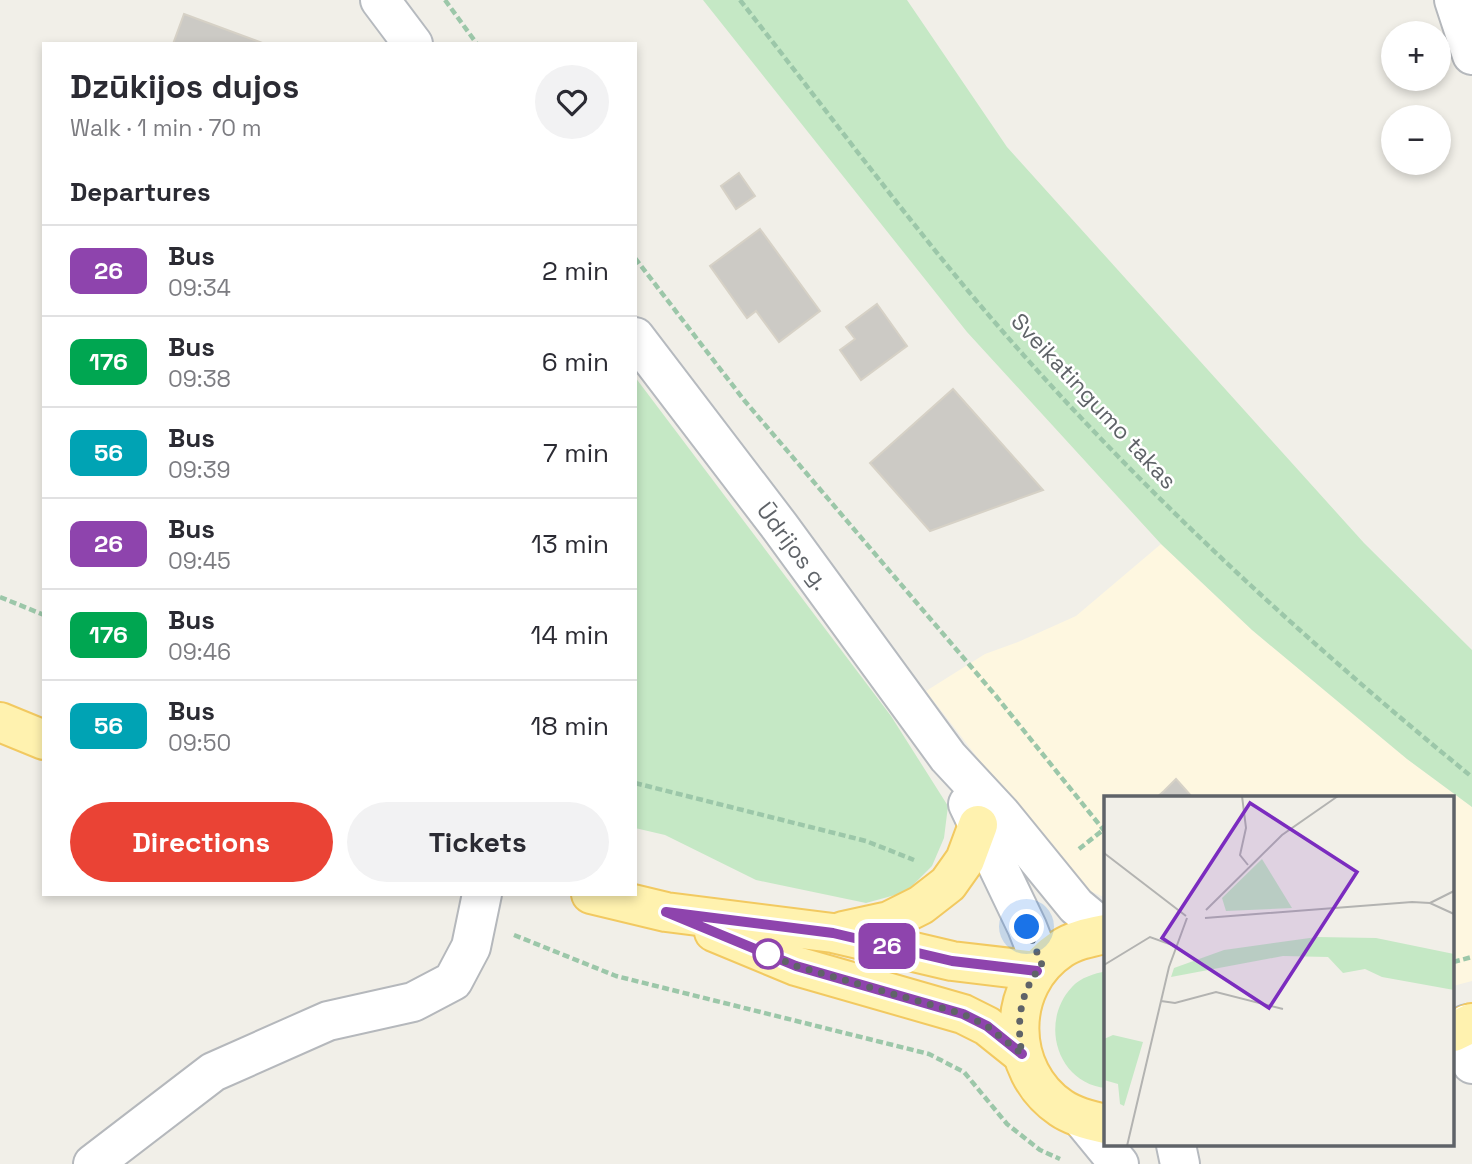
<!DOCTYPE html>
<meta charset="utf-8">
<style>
:root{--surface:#fff;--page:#f2f2f3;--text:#2b2b33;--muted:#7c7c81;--line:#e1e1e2;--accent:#ea4335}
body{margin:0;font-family:"Space Grotesk",sans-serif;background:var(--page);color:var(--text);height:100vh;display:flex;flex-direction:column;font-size:26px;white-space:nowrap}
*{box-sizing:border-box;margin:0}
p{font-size:23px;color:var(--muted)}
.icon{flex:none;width:38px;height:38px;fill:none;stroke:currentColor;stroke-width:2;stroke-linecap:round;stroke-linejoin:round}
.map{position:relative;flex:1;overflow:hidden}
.details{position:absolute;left:42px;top:42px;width:595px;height:854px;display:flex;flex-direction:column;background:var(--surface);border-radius:0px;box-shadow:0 4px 10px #0003}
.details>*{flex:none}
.badge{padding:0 14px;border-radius:10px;font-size:24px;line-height:46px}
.buttons{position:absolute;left:1381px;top:21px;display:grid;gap:14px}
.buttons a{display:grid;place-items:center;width:70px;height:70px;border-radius:50%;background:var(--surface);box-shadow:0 4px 10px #0003;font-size:35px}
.you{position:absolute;width:35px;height:35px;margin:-18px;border:5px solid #fff;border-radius:50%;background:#1a73e8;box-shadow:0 0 0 10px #1a73e833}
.map>.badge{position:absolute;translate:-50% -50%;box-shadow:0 0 0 4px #fff}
h2{padding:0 28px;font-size:26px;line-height:63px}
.round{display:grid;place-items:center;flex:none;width:74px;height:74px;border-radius:37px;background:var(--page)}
.headline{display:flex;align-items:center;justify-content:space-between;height:119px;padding:0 28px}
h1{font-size:33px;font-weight:600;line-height:52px}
.cta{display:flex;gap:14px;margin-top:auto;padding:14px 28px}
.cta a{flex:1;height:80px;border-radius:42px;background:var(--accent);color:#fff;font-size:28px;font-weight:600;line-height:80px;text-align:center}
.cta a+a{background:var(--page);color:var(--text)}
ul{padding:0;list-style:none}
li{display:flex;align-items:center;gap:21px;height:91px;padding:0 28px;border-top:2px solid var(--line)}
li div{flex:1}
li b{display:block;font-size:26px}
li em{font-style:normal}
li .badge{min-width:77px;font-weight:700;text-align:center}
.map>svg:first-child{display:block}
</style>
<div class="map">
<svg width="1472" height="1164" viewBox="0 0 1472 1164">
<rect width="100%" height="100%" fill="#f1efe8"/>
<polygon fill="#fef7e0" points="1161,544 1252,630 1407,759 1472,807 1472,981 1453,986 1453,798 1106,798 1106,898 1081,887 1042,841 926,691 985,654 1018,642 1076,616"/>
<g fill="#c5e8c5">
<polygon points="703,0 907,0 1007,147 1364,543 1472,650 1472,807 1407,759 1252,630 1161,544 967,332"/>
<polygon points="635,377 891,716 948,806 944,838 932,866 906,892 866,903 756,880 665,835 635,828"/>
<path d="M1106 971V1088C1057 1083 1039 1022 1072 987 1081 977 1094 974 1106 971Z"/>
</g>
<g fill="#cccac5" stroke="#d6d1c6" stroke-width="2">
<polygon points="184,14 265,44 173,44"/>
<polygon points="739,173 755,196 736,209 721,186"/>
<polygon points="760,229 820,311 779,342 756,311 747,318 710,266"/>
<polygon points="877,304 907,346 861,380 840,350 855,339 846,327"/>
<polygon points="953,389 1043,490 930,531 870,463"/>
<polygon points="1176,779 1193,798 1156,798 1164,791"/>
</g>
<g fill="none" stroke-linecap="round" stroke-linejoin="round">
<g stroke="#b5b8bc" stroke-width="42">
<g id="minor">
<polyline points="1454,0 1472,55"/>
<polyline points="1467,1024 1472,1064"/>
<polyline points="93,1164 213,1072 328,1021 413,1002 453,981 471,947 482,894"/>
</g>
</g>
<g stroke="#b6babf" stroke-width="42">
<g id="secondary">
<polyline points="380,0 413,44"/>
<polyline points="635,337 780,527 948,757 1001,814 1076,906 1106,931"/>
<polyline points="968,804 1027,927 1042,965"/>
<polyline points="1082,1119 1119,1164"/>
<polyline points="1176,1145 1180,1164"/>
</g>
</g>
<g stroke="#f2c960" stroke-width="42">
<g id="primary">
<polyline points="0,722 44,740"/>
<polyline points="591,894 666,912 833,933 952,961 1037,971"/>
<polyline points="843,931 889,921 921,905 948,884 965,860 978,825"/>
<polyline points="714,932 796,966 963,1014 987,1026 1022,1054"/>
<path d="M1106 934C1091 937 1074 940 1061 949 1005 986 1006 1071 1061 1108 1074 1117 1091 1121 1106 1124"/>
<polyline points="1453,1032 1472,1023"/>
</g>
</g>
<g stroke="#9cc7a9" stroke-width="4.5" stroke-dasharray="7 3.5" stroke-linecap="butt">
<polyline points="445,0 477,44"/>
<path d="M740 0C816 97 891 198 969 292 1119 471 1292 630 1472 777"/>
<polyline points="635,258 744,400 996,696 1106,833"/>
<polyline points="0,597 44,615"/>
<polyline points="635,783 866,841 914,860"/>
<polyline points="1079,849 1103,830"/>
<polyline points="514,935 616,976 929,1054 964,1072 1007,1124 1040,1150 1060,1159"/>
<polyline points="1453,962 1472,957"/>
</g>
<use href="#minor" stroke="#fff" stroke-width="38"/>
<use href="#secondary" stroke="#fff" stroke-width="38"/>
<use href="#primary" stroke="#fff2af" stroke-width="38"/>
</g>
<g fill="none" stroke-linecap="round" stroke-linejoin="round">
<g stroke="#fff" stroke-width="16">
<polyline id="line" points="1022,1054 987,1026 963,1014 796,966 666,912 833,933 952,961 1037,971"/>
</g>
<use href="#line" stroke="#8e44ad" stroke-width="10"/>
<path stroke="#5f6368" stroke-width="7" stroke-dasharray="0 12.6" d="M768 954 765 953 796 966 963 1014 987 1026 1022 1054C1016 1022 1020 991 1042 965L1027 927"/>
</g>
<circle fill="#fff" stroke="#8e44ad" stroke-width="3.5" cx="768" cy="954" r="14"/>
<g text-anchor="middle" stroke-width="5" stroke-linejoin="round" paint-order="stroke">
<g font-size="23" fill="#5f6368" stroke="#fff">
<text transform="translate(1094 401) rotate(47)" y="8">Sveikatingumo takas</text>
<text transform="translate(793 546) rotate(53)" y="8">Ūdrijos g.</text>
</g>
</g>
<g transform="translate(1104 796)">
<rect width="350" height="350" fill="#f1efe8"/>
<path d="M158 63 188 112 122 115 118 102ZM213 141 272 142 350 158V194L278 181 261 173 239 177 224 161 179 160 67 181 70 172 120 154ZM9 239 39 246 20 310 16 308 14 288 0 284V243Z" fill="#c5e8c5"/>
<path fill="none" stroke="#b3b3b1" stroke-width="2" d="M138 0 142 32 136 59 144 69M0 57 82 120M326 107 350 95M102 114 178 39 234 0M101 122 308 106 326 107 350 118M0 169 46 141 71 150M57 205 71 207 112 196 179 213M23 350 65 171 83 122"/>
<path fill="#7b2cbf" fill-opacity="0.15" stroke="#7b2cbf" stroke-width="3.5" d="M146 7 253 76 165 212 58 142Z"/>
<rect width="350" height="350" fill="none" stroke="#5f6368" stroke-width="3.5"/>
</g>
</svg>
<div class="buttons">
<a>+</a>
<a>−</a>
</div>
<div class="you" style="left:1027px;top:927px"></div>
<b class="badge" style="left:887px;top:946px;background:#8e44ad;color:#fff">26</b>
<section class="details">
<div class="headline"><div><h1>Dzūkijos dujos</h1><p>Walk · 1 min · 70 m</p></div><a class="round"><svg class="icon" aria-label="heart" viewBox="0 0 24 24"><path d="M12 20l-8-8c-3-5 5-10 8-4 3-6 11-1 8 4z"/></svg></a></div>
<h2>Departures</h2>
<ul>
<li><span class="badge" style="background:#8e44ad;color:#fff">26</span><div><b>Bus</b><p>09:34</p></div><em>2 min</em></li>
<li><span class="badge" style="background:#00a651;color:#fff">176</span><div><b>Bus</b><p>09:38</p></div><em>6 min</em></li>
<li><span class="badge" style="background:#00a3b4;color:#fff">56</span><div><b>Bus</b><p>09:39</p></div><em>7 min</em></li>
<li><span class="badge" style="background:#8e44ad;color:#fff">26</span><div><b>Bus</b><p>09:45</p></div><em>13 min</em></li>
<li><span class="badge" style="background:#00a651;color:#fff">176</span><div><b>Bus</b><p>09:46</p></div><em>14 min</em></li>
<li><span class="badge" style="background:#00a3b4;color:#fff">56</span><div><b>Bus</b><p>09:50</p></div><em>18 min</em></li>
</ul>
<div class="cta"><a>Directions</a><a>Tickets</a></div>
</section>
</div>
